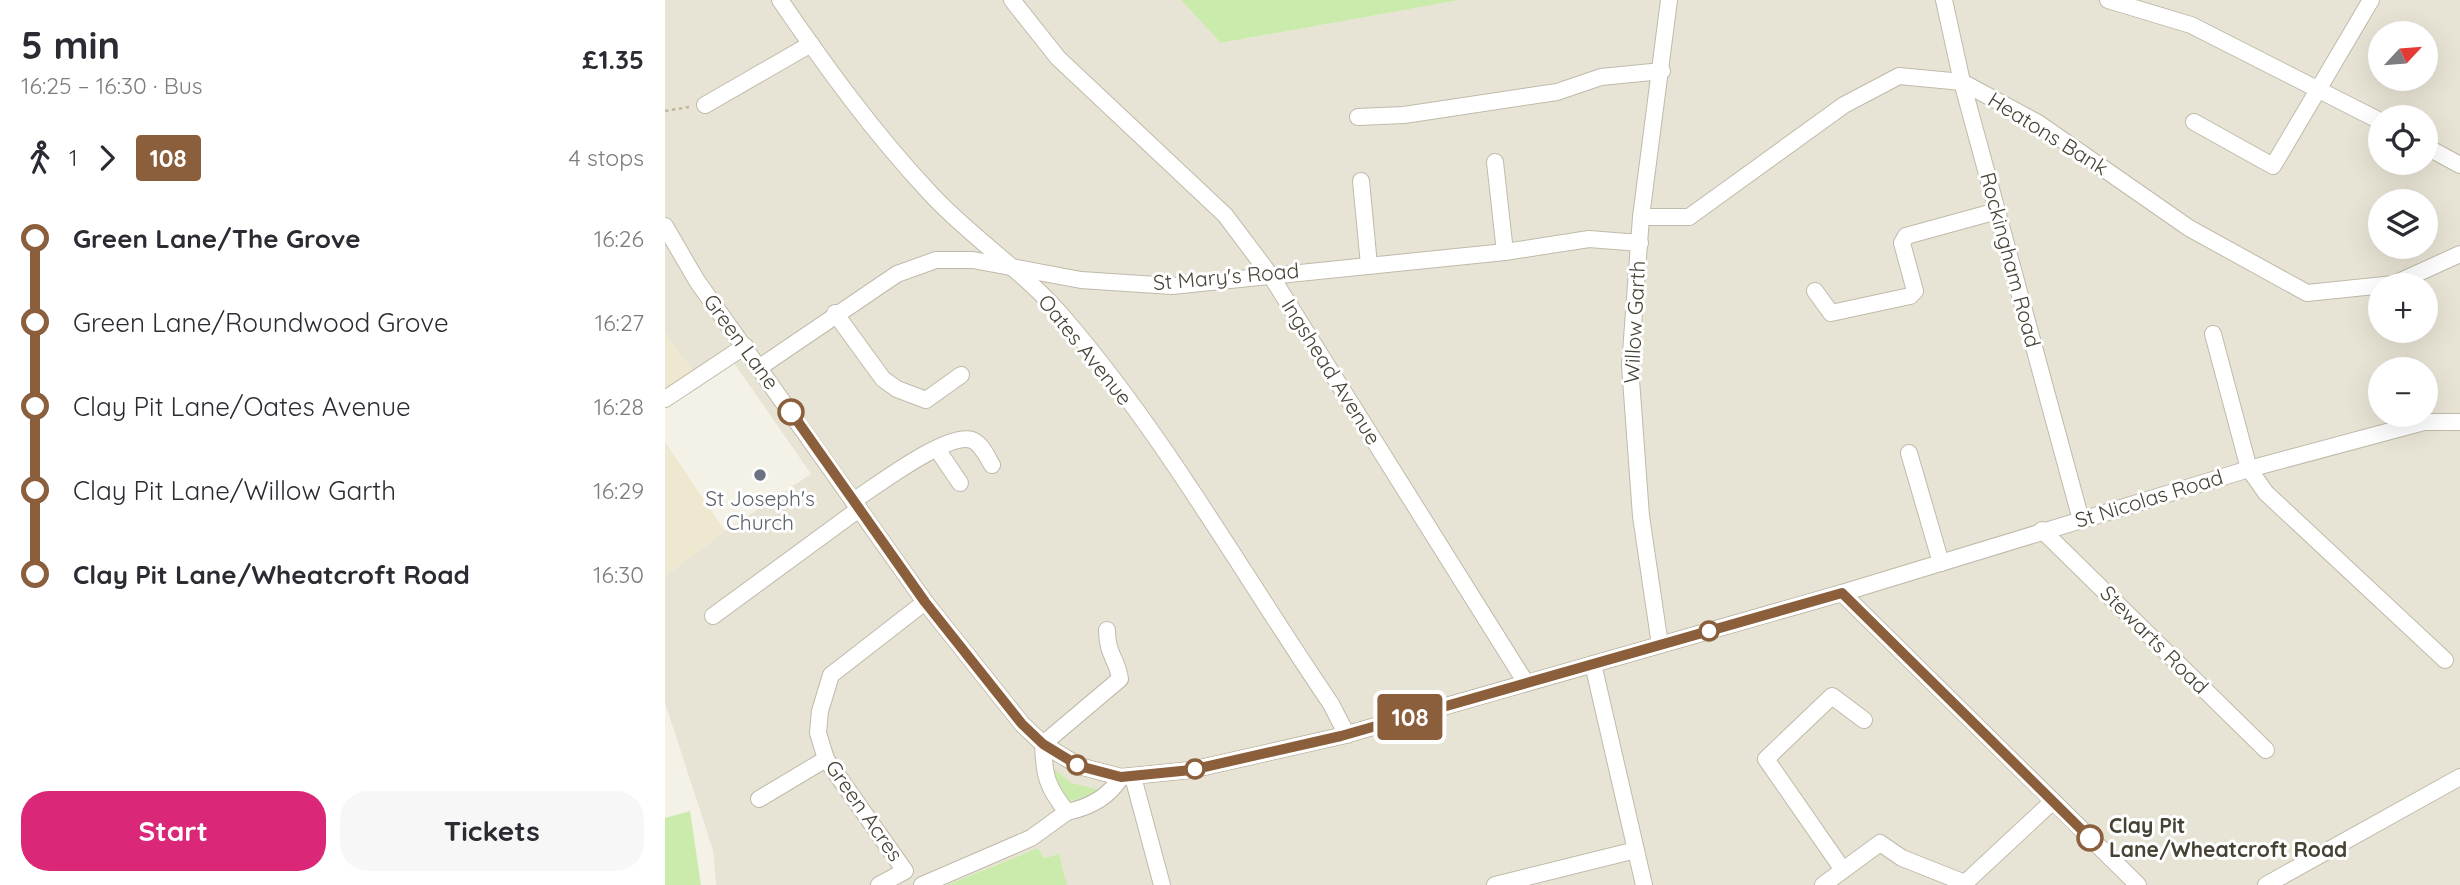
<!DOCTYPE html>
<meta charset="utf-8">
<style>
:root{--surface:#fff;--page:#f7f7f7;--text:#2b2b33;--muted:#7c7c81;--accent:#db2777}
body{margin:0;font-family:Quicksand,sans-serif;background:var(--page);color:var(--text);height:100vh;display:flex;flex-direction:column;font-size:26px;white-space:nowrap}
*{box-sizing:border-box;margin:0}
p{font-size:23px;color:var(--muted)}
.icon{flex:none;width:38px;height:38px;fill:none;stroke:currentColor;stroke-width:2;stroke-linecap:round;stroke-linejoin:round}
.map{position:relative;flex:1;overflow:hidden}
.side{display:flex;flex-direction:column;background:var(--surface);width:665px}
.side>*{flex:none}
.badge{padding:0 14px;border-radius:5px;font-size:24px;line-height:46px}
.needle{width:46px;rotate:64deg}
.buttons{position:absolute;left:1703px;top:21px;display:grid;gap:14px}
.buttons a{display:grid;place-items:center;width:70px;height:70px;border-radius:50%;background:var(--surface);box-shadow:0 7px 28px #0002;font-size:35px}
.map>.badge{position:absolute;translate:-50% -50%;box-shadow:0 0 0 4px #fff}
.legs{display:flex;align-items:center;gap:10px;height:77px;padding:0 21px;font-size:23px}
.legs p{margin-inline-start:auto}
.overview{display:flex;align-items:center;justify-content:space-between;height:119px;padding:0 21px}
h1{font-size:38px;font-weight:800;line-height:52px}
.button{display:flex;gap:14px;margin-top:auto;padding:14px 21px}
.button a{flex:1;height:80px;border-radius:28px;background:var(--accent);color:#fff;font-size:28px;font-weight:800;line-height:80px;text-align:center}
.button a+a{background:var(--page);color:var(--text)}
ul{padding:0 21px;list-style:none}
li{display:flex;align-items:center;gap:24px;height:84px;font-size:26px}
li i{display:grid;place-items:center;width:10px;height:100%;margin:0 9px;background:currentColor}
li i::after{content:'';width:18px;height:18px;margin:-9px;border:5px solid;border-radius:50%;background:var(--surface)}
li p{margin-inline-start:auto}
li:first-child i{background:linear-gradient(#0000 50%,currentColor 0)}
li:last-child i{background:linear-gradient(currentColor 50%,#0000 0)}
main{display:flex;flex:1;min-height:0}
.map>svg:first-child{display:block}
</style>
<main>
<section class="side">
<div class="overview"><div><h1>5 min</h1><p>16:25 – 16:30 · Bus</p></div><b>£1.35</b></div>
<div class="legs"><svg class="icon" aria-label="walk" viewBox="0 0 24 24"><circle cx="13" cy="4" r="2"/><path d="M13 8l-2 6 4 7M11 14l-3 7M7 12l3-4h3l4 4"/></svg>1<svg class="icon" aria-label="forward" viewBox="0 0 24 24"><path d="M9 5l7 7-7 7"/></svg><b class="badge" style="background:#8b5e3c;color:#fff">108</b><p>4 stops</p></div>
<ul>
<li><i style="color:#8b5e3c"></i><b>Green Lane/The Grove</b><p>16:26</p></li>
<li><i style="color:#8b5e3c"></i><span>Green Lane/Roundwood Grove</span><p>16:27</p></li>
<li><i style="color:#8b5e3c"></i><span>Clay Pit Lane/Oates Avenue</span><p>16:28</p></li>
<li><i style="color:#8b5e3c"></i><span>Clay Pit Lane/Willow Garth</span><p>16:29</p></li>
<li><i style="color:#8b5e3c"></i><b>Clay Pit Lane/Wheatcroft Road</b><p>16:30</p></li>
</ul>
<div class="button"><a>Start</a><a>Tickets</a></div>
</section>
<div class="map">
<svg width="1795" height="885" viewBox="0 0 1795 885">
<rect width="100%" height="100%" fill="#f4f1e7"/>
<path fill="#e8e4d5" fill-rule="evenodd" d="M0 0H516L557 43 795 0H1795V885H402L394 854 379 858 373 848 282 885H51L48 850 0 703V576L60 531 146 474 69 363 36 383 0 332ZM1715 33H1760V79H1715ZM1715 117H1760V163H1715ZM1715 201H1760V247H1715ZM1715 285H1760V331H1715ZM1715 369H1760V415H1715Z"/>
<g fill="#eee8d0">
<polygon points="0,332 36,383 0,409"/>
<polygon points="0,442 60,531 0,576"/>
</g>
<g fill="#cbebad">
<polygon points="516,0 795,0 556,43"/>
<polygon points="382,763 406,783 440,791 402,802 397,797"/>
<polygon points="25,811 36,885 0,885 0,818"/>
<polygon points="373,848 379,858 394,854 402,885 282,885"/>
</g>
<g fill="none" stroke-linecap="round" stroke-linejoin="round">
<g stroke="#c0baa9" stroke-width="18">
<g id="minor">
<path d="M115 0C161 67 208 132 264 192 305 237 359 271 399 318 501 437 578 575 666 704L682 735"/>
<polyline points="347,0 393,58 560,215 606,276 861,683"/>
<polyline points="1279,0 1297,82 1416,520"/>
<polyline points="1443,0 1526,25 1715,121"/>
<polyline points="40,105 146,44"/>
<polyline points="693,117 739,115 892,92 936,77 997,71"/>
<polyline points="1529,122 1608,166 1706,0"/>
<polyline points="1760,146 1795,165"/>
<polyline points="830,162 840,252"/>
<polyline points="696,181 704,265"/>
<polyline points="976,217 1024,217 1179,105 1234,76 1297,82 1373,123 1524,228 1642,293 1729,284 1795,254"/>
<polyline points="0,226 32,281 260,602 357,724 378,744 414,766 456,777 526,770 676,736 1177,593 1584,469 1759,422 1795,422"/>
<polyline points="1150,291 1166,313 1245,296 1250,291 1237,243 1241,236 1332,211"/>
<polyline points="170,313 218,379 232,389 261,400 296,375"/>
<polyline points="1548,334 1584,469 1601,493 1780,660"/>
<polyline points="95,367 232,274 271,260 308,260 416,280 507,286 840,252 924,239 975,243"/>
<polyline points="0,399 80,346"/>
<polyline points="272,449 295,483"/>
<polyline points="1244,453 1276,563"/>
<path d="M188 501C210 487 283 431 307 440 317 444 322 457 327 465"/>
<polyline points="1377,530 1601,750"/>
<polyline points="1177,593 1473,885"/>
<polyline points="48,616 194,509"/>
<polyline points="995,645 976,516 965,366 976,217 1004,0"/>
<polyline points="928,664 979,885"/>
<polyline points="468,777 497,885"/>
<polyline points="94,799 161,759"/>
<path d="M402 812C426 807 444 797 456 777"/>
<polyline points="1178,870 1101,759 1167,696 1199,720"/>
<polyline points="1300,883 1388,801"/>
<polyline points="214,885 240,871 161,759 153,733 155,711 166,675 260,602"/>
<path d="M257 885 366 838 402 812C382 787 379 776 378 744L455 679C452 658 442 655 442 630"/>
<polyline points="830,885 971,850"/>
<polyline points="1158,885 1215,843 1237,858 1300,883"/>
<polyline points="1601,885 1795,777"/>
</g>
</g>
<polyline stroke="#c3b799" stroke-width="2.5" stroke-dasharray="3.5 3.5" stroke-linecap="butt" points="0,111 24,107"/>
<use href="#minor" stroke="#fff" stroke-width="16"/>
</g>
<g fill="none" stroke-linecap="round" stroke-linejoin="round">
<g stroke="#fff" stroke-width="16">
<polyline id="line-1" points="126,412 260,602 357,724 378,744 414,766 456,777 526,770 676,736 1177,593 1425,838"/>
</g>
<use href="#line-1" stroke="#8b5e3c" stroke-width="10"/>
</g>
<g fill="#fff" stroke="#8b5e3c" stroke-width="3.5">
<circle cx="126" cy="412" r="12"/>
<circle cx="1044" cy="631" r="9"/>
<circle cx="412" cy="765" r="9"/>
<circle cx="530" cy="769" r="9"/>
<circle cx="1425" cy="838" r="12"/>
</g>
<circle fill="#6b7280" stroke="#fff" stroke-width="2.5" cx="95" cy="475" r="7"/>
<g text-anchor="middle" stroke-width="6" stroke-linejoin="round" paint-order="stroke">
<g font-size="21" fill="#484235" stroke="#fff">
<text transform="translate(1383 134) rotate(32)" y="7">Heatons Bank</text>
<text transform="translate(1345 260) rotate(75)" y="7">Rockingham Road</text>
<text transform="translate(561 277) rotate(-5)" y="7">St Mary's Road</text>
<text transform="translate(970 322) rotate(-87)" y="7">Willow Garth</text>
<text transform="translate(76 342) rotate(54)" y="7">Green Lane</text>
<text transform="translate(420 350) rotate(51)" y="7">Oates Avenue</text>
<text transform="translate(666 372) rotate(58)" y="7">Ingshead Avenue</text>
<text transform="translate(1484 499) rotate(-17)" y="7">St Nicolas Road</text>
<text transform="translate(1489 640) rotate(45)" y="7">Stewarts Road</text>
<text transform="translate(199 811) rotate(55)" y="7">Green Acres</text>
</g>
<g font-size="21" fill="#5b616d" stroke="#fff">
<text x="95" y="506">St Joseph's<tspan x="95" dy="24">Church</tspan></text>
</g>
<g font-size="21" font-weight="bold" fill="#484235" stroke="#fff" text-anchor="start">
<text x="1444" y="833">Clay Pit<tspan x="1444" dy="24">Lane/Wheatcroft Road</tspan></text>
</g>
</g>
</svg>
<div class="buttons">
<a><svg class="needle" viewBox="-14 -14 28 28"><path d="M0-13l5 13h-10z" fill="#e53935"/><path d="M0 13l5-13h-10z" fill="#7c7c81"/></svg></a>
<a><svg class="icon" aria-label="locate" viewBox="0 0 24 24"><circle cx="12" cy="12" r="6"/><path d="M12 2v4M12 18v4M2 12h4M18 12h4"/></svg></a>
<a><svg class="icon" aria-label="layers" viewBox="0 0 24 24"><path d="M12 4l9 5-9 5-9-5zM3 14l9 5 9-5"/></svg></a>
<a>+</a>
<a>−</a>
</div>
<b class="badge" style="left:745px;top:717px;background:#8b5e3c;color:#fff">108</b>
</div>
</main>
